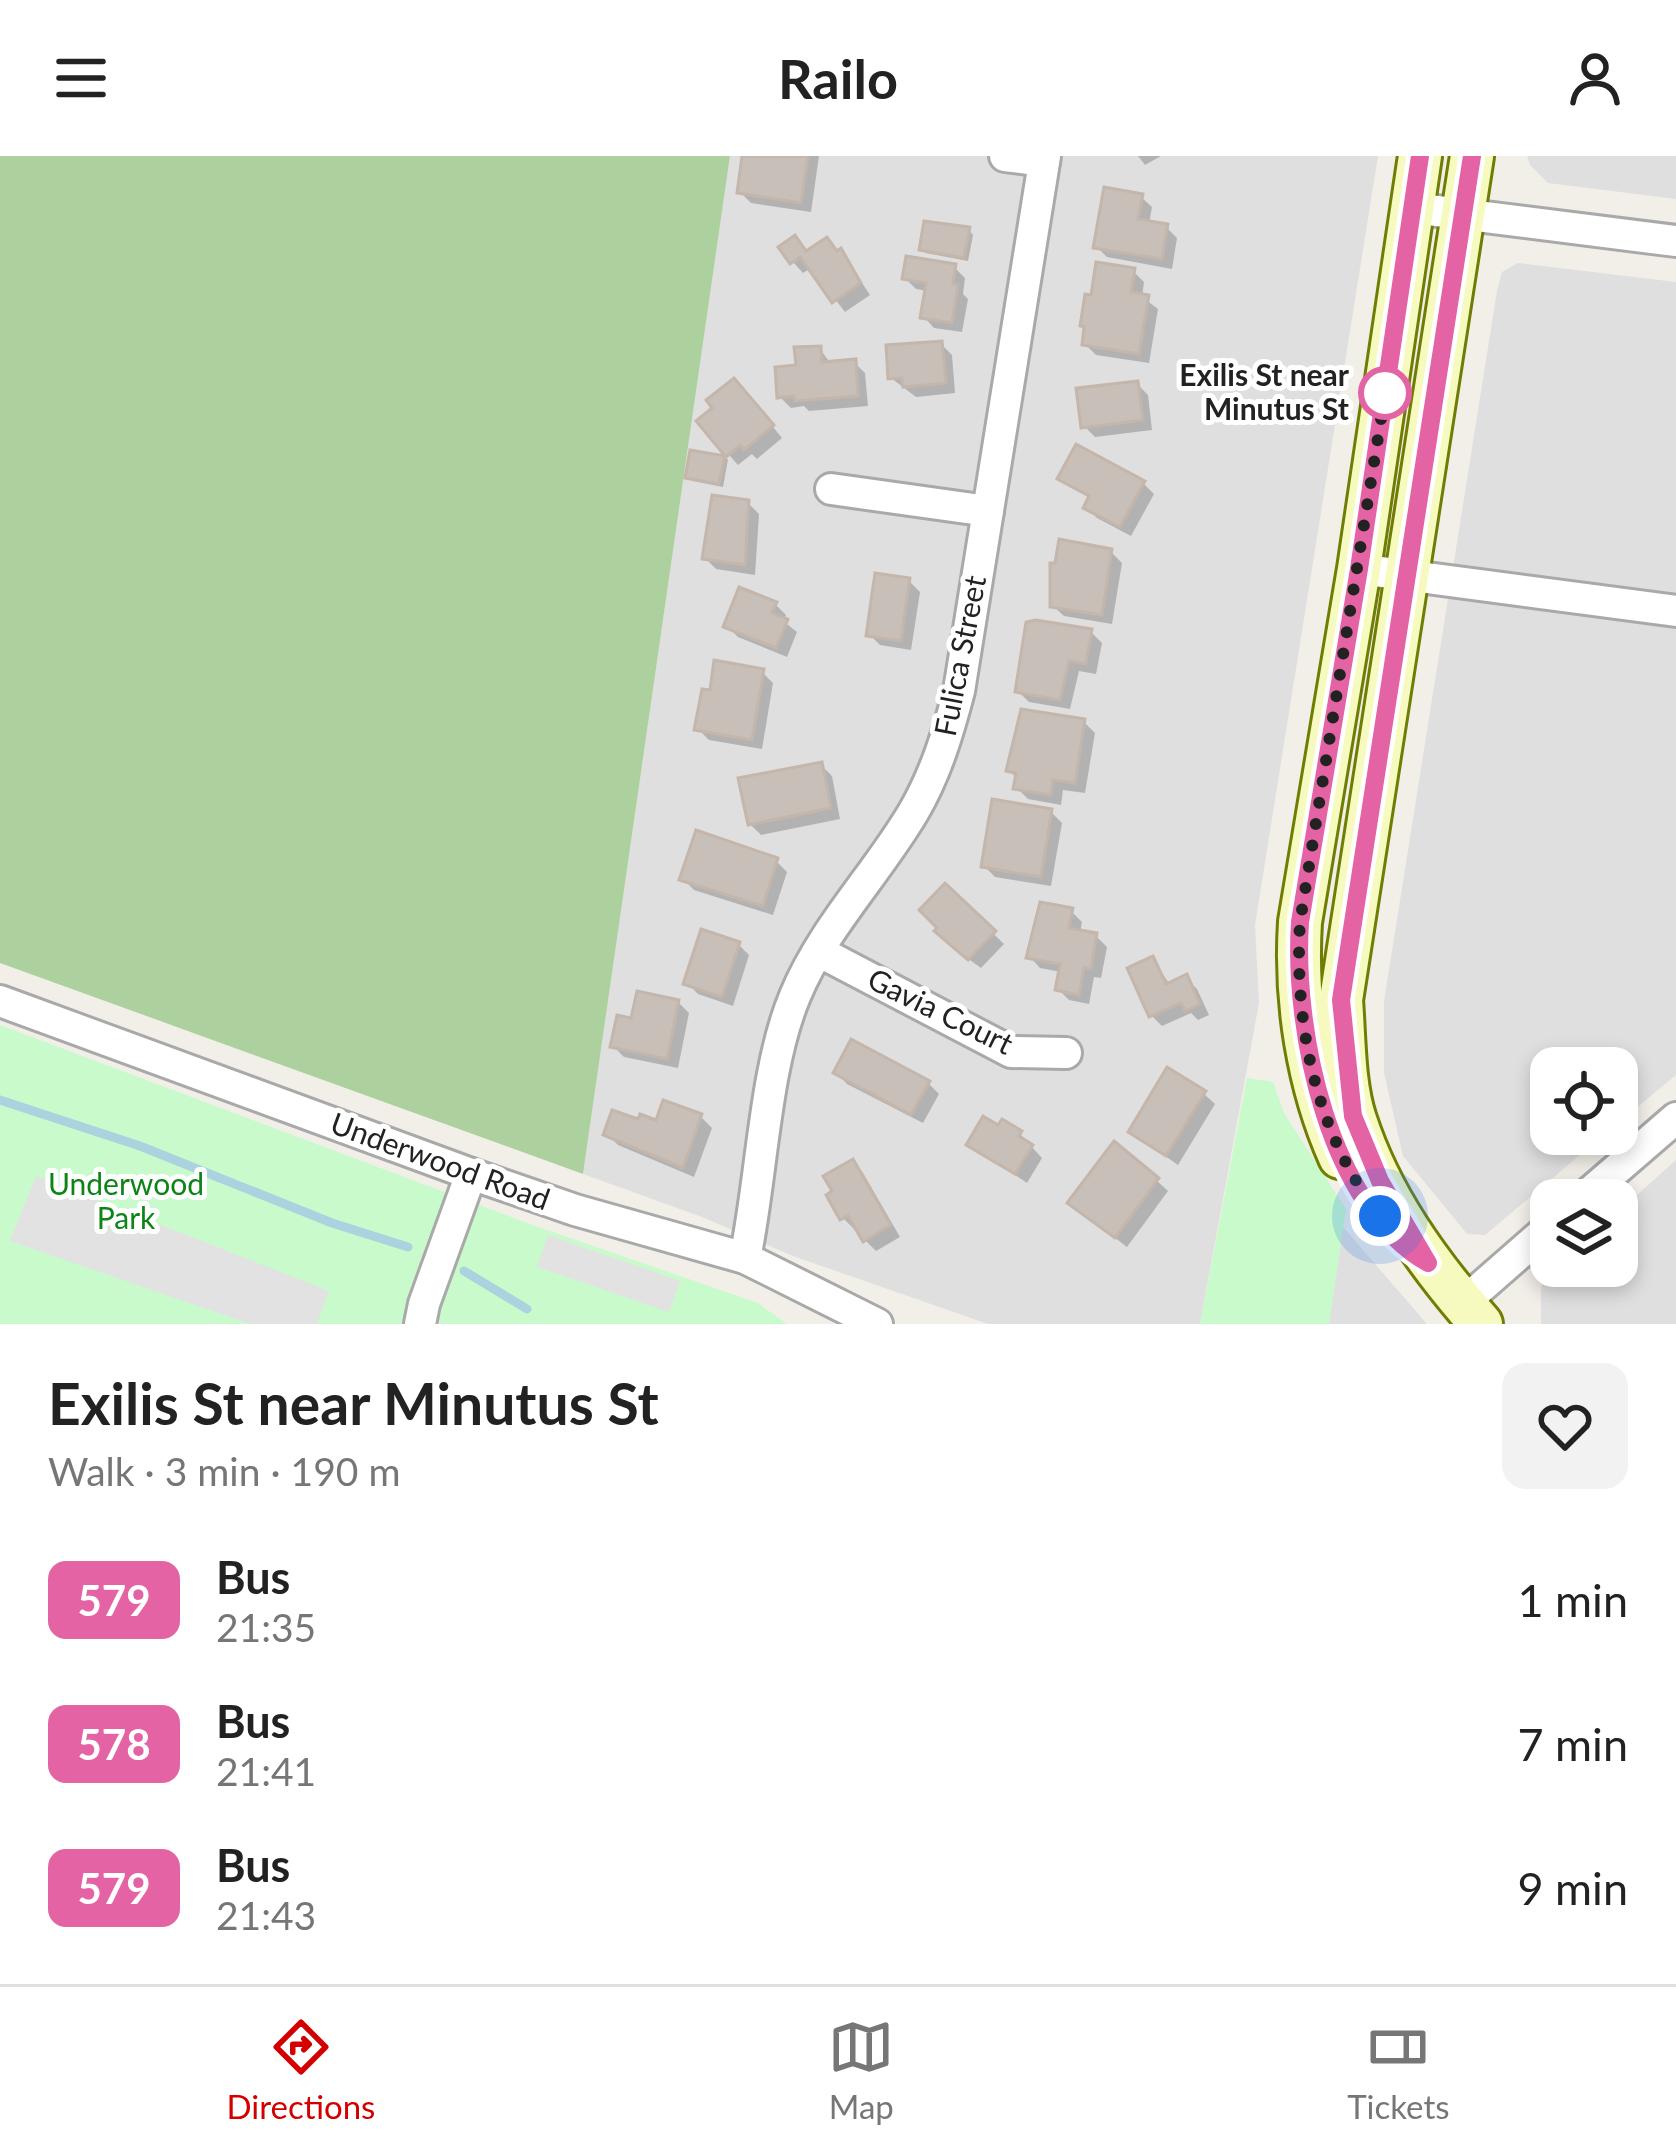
<!DOCTYPE html>
<meta charset="utf-8">
<style>
:root{--surface:#fff;--page:#f2f2f2;--text:#222;--muted:#767676;--line:#e0e0e0;--accent:#d40000}
body{margin:0;font-family:Lato,sans-serif;background:var(--page);color:var(--text);height:100vh;display:flex;flex-direction:column;font-size:45px;white-space:nowrap}
*{box-sizing:border-box;margin:0}
p{font-size:39px;color:var(--muted)}
.icon{flex:none;width:66px;height:66px;fill:none;stroke:currentColor;stroke-width:2;stroke-linecap:round;stroke-linejoin:round}
.map{position:relative;height:1168px;overflow:hidden}
.details{display:flex;flex-direction:column;background:var(--surface);flex:1}
.details>*{flex:none}
.badge{padding:0 24px;border-radius:18px;font-size:42px;line-height:78px}
.fabs{position:absolute;left:1530px;top:891px;display:grid;gap:24px}
.fabs a{display:grid;place-items:center;width:108px;height:108px;border-radius:24px;background:var(--surface);box-shadow:0 6px 18px #0003;font-size:60px}
.you{position:absolute;width:60px;height:60px;margin:-30px;border:9px solid #fff;border-radius:50%;background:#1a73e8;box-shadow:0 0 0 18px #1a73e833}
.map>.badge{position:absolute;translate:-50% -50%;box-shadow:0 0 0 6px #fff}
.round{display:grid;place-items:center;flex:none;width:126px;height:126px;border-radius:24px;background:var(--page)}
.headline{display:flex;align-items:center;justify-content:space-between;height:204px;padding:0 48px}
h1{font-size:57px;font-weight:700;line-height:90px}
ul{padding:0;list-style:none}
li{display:flex;align-items:center;gap:36px;height:144px;padding:0 48px}
li div{flex:1}
li b{display:block;font-size:45px}
li em{font-style:normal}
li .badge{min-width:132px;font-weight:700;text-align:center}
header{display:flex;justify-content:space-between;align-items:center;height:156px;padding:0 48px;background:var(--surface);font-size:54px;font-weight:700}
.tab-bar{display:flex;justify-content:space-around;align-items:center;height:168px;border-top:3px solid var(--line);background:var(--surface);font-size:33px;color:var(--muted)}
.tab-bar a{display:grid;justify-items:center;gap:6px}
.tab-bar .current{color:var(--accent)}
.map>svg:first-child{display:block}
</style>
<header><svg class="icon" aria-label="menu" viewBox="0 0 24 24"><path d="M4 6h16M4 12h16M4 18h16"/></svg>Railo<svg class="icon" aria-label="person" viewBox="0 0 24 24"><circle cx="12" cy="8" r="4"/><path d="M4 21q1-7 8-7t8 7"/></svg></header>
<div class="map">
<svg width="1676" height="1168" viewBox="0 0 1676 1168">
<rect width="100%" height="100%" fill="#f2efe9"/>
<g fill="#e0dfdf">
<polygon points="730,0 1378,0 1255,769 1259,847 1200,1168 988,1168 793,1100 702,1061 583,1018"/>
<polygon points="1527,0 1676,0 1676,43 1548,27 1530,9"/>
<polygon points="1518,107 1676,126 1676,919 1617,968 1617,912 1551,912 1551,978 1605,978 1485,1079 1467,1078 1403,1000 1384,917 1384,845 1497,135 1502,116"/>
<polygon points="1676,1004 1676,1168 1541,1168 1541,1131 1558,1110 1617,1110 1617,1057"/>
<polygon points="1343,1071 1427,1168 1329,1168"/>
</g>
<polygon fill="#add19e" points="0,0 730,0 583,1018 0,807"/>
<g fill="#c8facc">
<polygon points="0,869 527,1067 758,1147 787,1168 0,1168"/>
<polygon points="1247,922 1273,926 1284,957 1346,1053 1329,1168 1200,1168"/>
</g>
<g fill="#e2e2e2">
<polygon points="36,1020 329,1135 317,1168 250,1168 10,1085"/>
<polygon points="548,1079 680,1125 669,1156 537,1111"/>
</g>
<g fill="#0003">
<polygon points="745,0 819,0 811,56 751,47 740,36"/>
<polygon points="1138,0 1161,0 1145,9"/>
<polygon points="1141,41 1152,51 1149,68 1166,71 1177,82 1172,113 1107,101 1096,90"/>
<polygon points="969,74 973,79 968,105 926,97 922,93"/>
<polygon points="794,83 808,98 841,95 870,139 845,156 811,112 803,117 793,106"/>
<polygon points="954,111 965,122 963,138 968,143 962,176 934,172 924,161 928,135 916,133 905,122"/>
<polygon points="1133,115 1144,126 1142,141 1158,153 1149,207 1096,199 1085,188 1094,142"/>
<polygon points="941,188 952,199 955,237 916,241 891,222"/>
<polygon points="820,193 831,208 854,206 865,217 868,250 809,255 804,250 791,252 780,241 799,212"/>
<polygon points="1137,228 1148,239 1152,274 1095,281 1084,270"/>
<polygon points="745,236 782,282 757,303 752,298 738,309 700,266"/>
<polygon points="692,297 728,303 723,331 693,325 688,321"/>
<polygon points="1061,322 1143,327 1154,338 1131,380 1097,362 1086,351 1091,343"/>
<polygon points="748,347 759,358 755,419 716,413 705,402"/>
<polygon points="1111,396 1122,407 1112,468 1064,460 1053,450"/>
<polygon points="909,425 920,436 911,494 880,489 869,478"/>
<polygon points="775,448 786,459 783,465 797,476 787,501 738,481 727,470"/>
<polygon points="1091,476 1102,487 1096,518 1079,515 1070,553 1029,546 1018,535"/>
<polygon points="762,516 773,527 762,593 709,584 698,573"/>
<polygon points="1084,566 1095,577 1085,637 1063,634 1061,649 1028,643 1017,632 1018,623 1009,615"/>
<polygon points="821,609 832,620 840,663 761,679 750,668"/>
<polygon points="1051,656 1062,667 1051,730 995,721 984,710"/>
<polygon points="776,705 787,716 773,759 694,734 683,723"/>
<polygon points="945,731 1004,788 981,812 963,799"/>
<polygon points="1071,755 1082,766 1080,777 1096,780 1107,791 1101,822 1094,821 1089,848 1069,844 1058,833 1061,816 1040,812 1030,801"/>
<polygon points="738,788 749,799 733,850 698,838 687,827"/>
<polygon points="1153,803 1170,829 1186,822 1197,833 1209,859 1198,864 1191,857 1162,870 1151,859"/>
<polygon points="678,846 689,857 678,912 624,901 613,890 634,865"/>
<polygon points="837,917 928,927 939,938 923,967 847,928"/>
<polygon points="1204,938 1215,948 1178,1009 1131,976"/>
<polygon points="701,961 712,972 694,1021 618,989 607,978"/>
<polygon points="1020,978 1042,1002 1027,1027 969,988"/>
<polygon points="852,1006 863,1017 900,1081 876,1095 843,1062"/>
<polygon points="1157,1025 1168,1035 1127,1091 1082,1057"/>
</g>
<g fill="none" stroke-linecap="round" stroke-linejoin="round">
<g stroke="#aad3df" stroke-width="9">
<polyline points="0,944 140,990 332,1067 408,1091"/>
<polyline points="464,1115 527,1153"/>
</g>
</g>
<g fill="#c7bfb8" stroke="#c4b6ab" stroke-width="3">
<polygon points="742,0 808,0 801,47 737,37"/>
<polygon points="1104,31 1143,38 1138,63 1168,68 1162,103 1093,92"/>
<polygon points="924,65 970,71 964,102 919,94"/>
<polygon points="795,79 806,95 827,81 837,95 841,92 861,127 832,147 800,101 790,108 778,91"/>
<polygon points="906,100 956,108 953,128 958,129 952,167 920,162 926,127 902,123"/>
<polygon points="1096,106 1135,112 1131,136 1149,139 1139,198 1082,189 1084,171 1080,170 1085,138 1091,139"/>
<polygon points="942,185 946,227 903,231 902,222 888,223 886,189"/>
<polygon points="821,190 822,206 856,203 858,240 795,245 794,240 777,242 775,211 796,209 794,191"/>
<polygon points="734,222 774,269 744,294 740,289 726,301 696,265 712,252 706,244"/>
<polygon points="1138,225 1143,264 1081,272 1076,232"/>
<polygon points="1076,288 1145,325 1120,371 1083,352 1089,340 1057,323"/>
<polygon points="690,294 725,300 719,328 685,322"/>
<polygon points="712,339 749,344 745,409 702,403"/>
<polygon points="1059,383 1112,393 1102,459 1050,451 1050,407 1055,407"/>
<polygon points="875,417 910,422 901,485 866,480"/>
<polygon points="739,431 777,446 772,457 788,463 776,492 723,471"/>
<polygon points="1036,464 1092,473 1086,508 1069,505 1060,544 1015,536 1026,466"/>
<polygon points="714,504 764,513 752,584 694,574 702,533 710,534"/>
<polygon points="1021,553 1085,563 1075,627 1053,624 1051,639 1013,633 1016,617 1006,615"/>
<polygon points="822,606 831,652 748,669 738,622"/>
<polygon points="992,643 1052,653 1041,721 981,711"/>
<polygon points="696,674 778,702 763,750 679,724"/>
<polygon points="945,727 996,775 968,804 934,775 937,772 919,754"/>
<polygon points="1040,746 1073,752 1069,772 1097,777 1091,813 1084,812 1079,839 1055,834 1060,808 1026,802"/>
<polygon points="701,773 740,786 722,841 683,828"/>
<polygon points="1153,800 1166,828 1187,818 1200,848 1185,855 1181,847 1149,861 1127,812"/>
<polygon points="637,835 679,844 667,903 610,891 617,859 631,862"/>
<polygon points="851,883 930,925 911,959 833,917"/>
<polygon points="1167,911 1206,935 1166,1000 1128,976"/>
<polygon points="663,944 702,958 683,1012 603,979 612,954 638,963 640,958 656,964"/>
<polygon points="983,960 998,969 1002,963 1022,975 1019,980 1033,989 1015,1018 966,989"/>
<polygon points="1114,985 1159,1022 1115,1082 1067,1047"/>
<polygon points="853,1003 891,1069 863,1086 848,1060 840,1064 826,1039 832,1035 823,1020"/>
</g>
<g fill="none" stroke-linecap="round" stroke-linejoin="round">
<g stroke="#a9a9a9" stroke-width="36">
<g id="street">
<polyline points="1005,0 1044,5"/>
<polyline points="1413,52 1676,85"/>
<polyline points="831,333 988,355"/>
<polyline points="1359,413 1676,455"/>
<polyline points="820,796 1011,896 1066,897"/>
<polyline points="0,845 471,1018 575,1054 745,1102 877,1168"/>
<polyline points="1581,1044 1676,962"/>
<path d="M745 1102C762 1022 764 914 795 840 823 772 877 718 914 655 936 617 948 577 959 535L1045 0"/>
<polyline points="1463,1147 1551,1070"/>
<polyline points="420,1168 424,1148 471,1018"/>
</g>
</g>
<g stroke="#707d05" stroke-width="48">
<g id="secondary">
<path d="M1472 0 1341 844C1344 882 1343 928 1355 964 1380 1041 1428 1108 1481 1168"/>
<path d="M1340 1001C1308 929 1295 845 1300 766L1359 413 1420 0"/>
</g>
</g>
<use href="#street" stroke="#fff" stroke-width="30"/>
<use href="#secondary" stroke="#f7fabf" stroke-width="42"/>
</g>
<g fill="none" stroke-linecap="round" stroke-linejoin="round">
<g stroke="#fff" stroke-width="27">
<path id="line" d="M1420 0 1359 413 1300 766C1293 873 1328 1050 1428 1107L1380 1025 1353 960 1341 844 1472 0"/>
</g>
<use href="#line" stroke="#e463a4" stroke-width="18"/>
<path stroke="#222" stroke-width="12" stroke-dasharray="0 21.6" d="M1380 1060C1316 978 1294 869 1300 766L1386 232 1385 237"/>
</g>
<circle fill="#fff" stroke="#e463a4" stroke-width="6" cx="1385" cy="237" r="24"/>
<g text-anchor="middle" stroke-width="10" stroke-linejoin="round" paint-order="stroke">
<g font-size="30" font-weight="bold" fill="#222" stroke="#fff" text-anchor="end">
<text x="1349" y="230">Exilis St near<tspan x="1349" dy="34">Minutus St</tspan></text>
</g>
<g font-size="30" fill="#222" stroke="#fff">
<text transform="translate(961 500) rotate(-79)" y="10">Fulica Street</text>
<text transform="translate(940 856) rotate(26)" y="10">Gavia Court</text>
<text transform="translate(440 1006) rotate(20)" y="10">Underwood Road</text>
</g>
<g font-size="30" fill="#0c8416" stroke="#fff">
<text x="126" y="1039">Underwood<tspan x="126" dy="34">Park</tspan></text>
</g>
</g>
</svg>
<div class="fabs">
<a><svg class="icon" aria-label="locate" viewBox="0 0 24 24"><circle cx="12" cy="12" r="6"/><path d="M12 2v4M12 18v4M2 12h4M18 12h4"/></svg></a>
<a><svg class="icon" aria-label="layers" viewBox="0 0 24 24"><path d="M12 4l9 5-9 5-9-5zM3 14l9 5 9-5"/></svg></a>
</div>
<div class="you" style="left:1380px;top:1060px"></div>
</div>
<section class="details">
<div class="headline"><div><h1>Exilis St near Minutus St</h1><p>Walk · 3 min · 190 m</p></div><a class="round"><svg class="icon" aria-label="heart" viewBox="0 0 24 24"><path d="M12 20l-8-8c-3-5 5-10 8-4 3-6 11-1 8 4z"/></svg></a></div>
<ul>
<li><span class="badge" style="background:#e463a4;color:#fff">579</span><div><b>Bus</b><p>21:35</p></div><em>1 min</em></li>
<li><span class="badge" style="background:#e463a4;color:#fff">578</span><div><b>Bus</b><p>21:41</p></div><em>7 min</em></li>
<li><span class="badge" style="background:#e463a4;color:#fff">579</span><div><b>Bus</b><p>21:43</p></div><em>9 min</em></li>
</ul>
</section>
<nav class="tab-bar">
<a class="current"><svg class="icon" aria-label="directions" viewBox="0 0 24 24"><path d="M12 3l9 9-9 9-9-9zM9 14v-3h6M13 9l2 2-2 2"/></svg>Directions</a>
<a><svg class="icon" aria-label="map" viewBox="0 0 24 24"><path d="M3 6l6-2 6 2 6-2v14l-6 2-6-2-6 2zM9 4v14M15 6v14"/></svg>Map</a>
<a><svg class="icon" aria-label="tickets" viewBox="0 0 24 24"><path d="M3 7h18v10H3zM15 7v10"/></svg>Tickets</a>
</nav>
